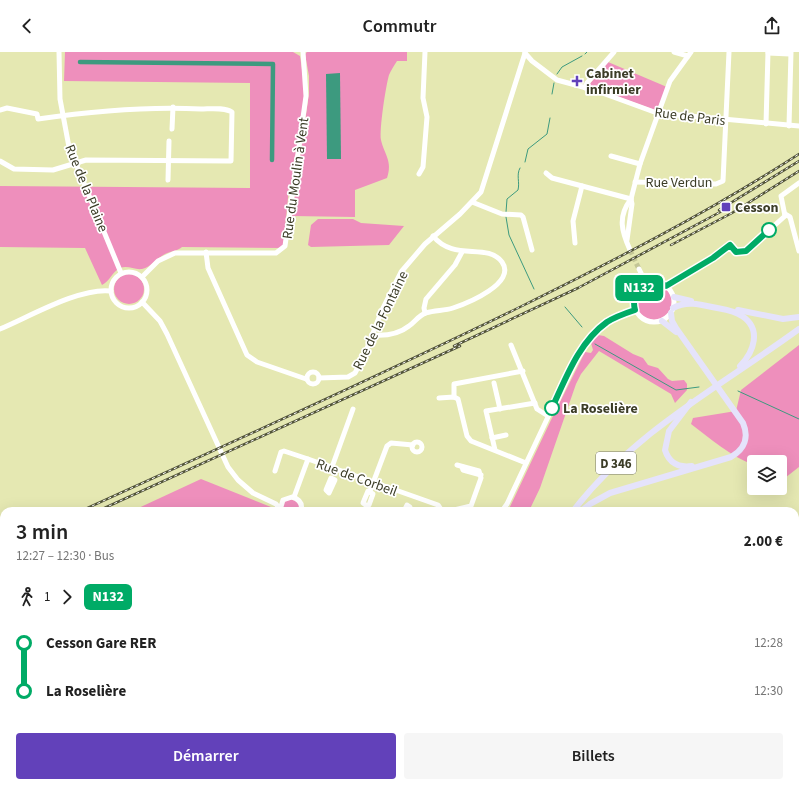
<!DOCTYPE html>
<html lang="fr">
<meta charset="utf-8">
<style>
:root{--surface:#fff;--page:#f6f6f6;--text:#222;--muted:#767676;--accent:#6241ba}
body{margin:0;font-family:"Source Sans 3",sans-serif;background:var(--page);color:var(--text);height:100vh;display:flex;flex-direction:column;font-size:15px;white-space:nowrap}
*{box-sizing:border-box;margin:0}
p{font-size:13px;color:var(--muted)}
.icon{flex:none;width:22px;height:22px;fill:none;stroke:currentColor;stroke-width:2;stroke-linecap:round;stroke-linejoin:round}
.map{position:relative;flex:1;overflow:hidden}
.panel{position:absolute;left:0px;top:455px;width:799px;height:280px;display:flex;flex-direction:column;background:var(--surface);border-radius:12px 12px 0 0;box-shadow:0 4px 16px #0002}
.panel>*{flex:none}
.badge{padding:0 8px;border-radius:6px;font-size:14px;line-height:26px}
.fabs{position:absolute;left:747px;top:403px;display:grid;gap:8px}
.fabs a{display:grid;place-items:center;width:40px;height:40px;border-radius:4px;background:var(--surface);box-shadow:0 4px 16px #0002;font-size:20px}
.map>.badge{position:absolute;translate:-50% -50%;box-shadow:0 0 0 2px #fff}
.legs{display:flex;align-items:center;gap:6px;height:44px;padding:0 16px;font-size:13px}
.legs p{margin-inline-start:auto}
.summary{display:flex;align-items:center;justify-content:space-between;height:68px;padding:0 16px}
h1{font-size:22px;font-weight:600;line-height:30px}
.action{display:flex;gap:8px;margin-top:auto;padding:8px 16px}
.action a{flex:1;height:46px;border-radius:4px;background:var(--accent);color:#fff;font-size:16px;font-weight:600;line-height:46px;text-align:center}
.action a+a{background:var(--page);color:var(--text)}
ul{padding:0 16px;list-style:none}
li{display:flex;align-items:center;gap:14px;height:48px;font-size:15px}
li i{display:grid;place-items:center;width:6px;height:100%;margin:0 5px;background:currentColor}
li i::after{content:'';width:10px;height:10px;margin:-5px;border:3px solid;border-radius:50%;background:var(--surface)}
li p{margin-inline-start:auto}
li:first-child i{background:linear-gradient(#0000 50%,currentColor 0)}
li:last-child i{background:linear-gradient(currentColor 50%,#0000 0)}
header{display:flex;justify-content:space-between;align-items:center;height:52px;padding:0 16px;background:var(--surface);font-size:18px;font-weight:600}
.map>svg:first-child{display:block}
</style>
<header><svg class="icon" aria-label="back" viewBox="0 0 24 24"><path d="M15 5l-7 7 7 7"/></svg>Commutr<svg class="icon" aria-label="share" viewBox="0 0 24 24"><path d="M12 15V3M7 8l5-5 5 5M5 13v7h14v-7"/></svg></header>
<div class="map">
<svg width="799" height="735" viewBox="0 0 799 735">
<rect width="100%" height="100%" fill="#e5e8b2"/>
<g fill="#ee8fbc">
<path d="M65 0H293L300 4 305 38 291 136H289L283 196 182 195C178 199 171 199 165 202 157 206 151 215 142 217 134 218 128 213 120 216 112 220 110 229 102 233L85 196 0 195V134L250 136V31L64 29Z"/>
<path d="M307 0H407V9H397C394 14 391 18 389 23 386 33 379 78 381 88 384 102 393 109 387 126L355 138V165L292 164 309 41V24L305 2Z"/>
<polygon points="608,10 667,35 657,57 655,58 588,34"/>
<polygon points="318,167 353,167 361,171 404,174 389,193 311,195 308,193 311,173"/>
<circle cx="129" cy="237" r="15"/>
<circle cx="654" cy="250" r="18"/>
<polygon points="598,283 604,284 633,302 643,306 648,313 658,316 668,327 672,329 684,328 687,332 687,338 675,351 671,342 599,299 581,322 576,332 540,436 529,459 508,459 551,368 585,300 591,301 593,298 591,291"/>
<path d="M799 293V415L781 429 780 410H754V413C730 404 711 387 691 372L693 366 736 359 741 338Z"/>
<polygon points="201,427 271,455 262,459 132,459"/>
<polygon points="288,447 297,449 299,454 299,459 282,459 282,452"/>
</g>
<g fill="#3d9a7f">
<polygon points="340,21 341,107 327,107 326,22"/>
<polygon points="262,731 302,731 291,735 261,735"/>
</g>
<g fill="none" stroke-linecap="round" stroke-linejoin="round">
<g stroke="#3d9a7f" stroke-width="1">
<polyline points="585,2 587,0"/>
<polyline points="557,22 562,15 582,4"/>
<polyline points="552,42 554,31"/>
<polyline points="525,110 528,97 547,82 550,66"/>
<path d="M506 160 507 147 518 138C520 130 516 123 520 116"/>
<polyline points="506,165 509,183 534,237"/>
<polyline points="565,255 582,275"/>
<polyline points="595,292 676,338 699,335"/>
<polyline points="738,339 799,367"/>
</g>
<polyline stroke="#3d9a7f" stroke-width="4.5" points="80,10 273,12 272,108"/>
<polyline stroke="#c3c696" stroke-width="5" stroke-dasharray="5 2.5" stroke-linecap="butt" points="630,198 639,217"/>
<g stroke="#fff" stroke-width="5">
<polyline points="59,0 60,47 69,95 121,221"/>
<polyline points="674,0 688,4"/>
<polyline points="525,1 532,9 557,28 594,38 657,61 799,74"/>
<polyline points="768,1 790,2"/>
<polyline points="585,36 587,31 614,0"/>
<path d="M0 58 7 56 37 62 38 67C93 59 146 54 201 57 210 57 224 55 232 60L231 109 86 108 53 118 14 117 0 109"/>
<polyline points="766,72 768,0"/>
<polyline points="789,74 791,0"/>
<polyline points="172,77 173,55"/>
<polyline points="611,104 640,112"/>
<polyline points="546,121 552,126 631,147"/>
<polyline points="419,122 423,115 427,65 423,46 425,0"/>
<polyline points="168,128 169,89"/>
<polyline points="635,130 716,132 723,129 729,0"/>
<polyline points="472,150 502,162 521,163 523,165 532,198"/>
<polyline points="785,162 790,165 799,199"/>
<polyline points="627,188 632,152 631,147"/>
<polyline points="575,191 573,169 582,134"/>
<path d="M630 198C622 180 617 165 631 147L640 112 670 29 691 0"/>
<polyline points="206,200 208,216 247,303 257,310 306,327"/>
<polyline points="639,217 646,231"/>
<circle cx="129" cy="238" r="18"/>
<polyline points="142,225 158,209 175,201 276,201 285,194 306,44 303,0"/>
<circle cx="654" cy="250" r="20"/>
<polyline points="666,234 713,206 730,193 735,200 746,199 785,164 781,144 799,131"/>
<polyline points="142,250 160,269 167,282 228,415 238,428 253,441 276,452 280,457"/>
<polyline points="425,261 424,256 426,247 455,213 462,200"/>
<path d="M0 277C29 265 80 235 111 239"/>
<path d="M372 283C385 284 399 282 409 274 415 270 419 263 426 261 435 258 444 259 453 256 468 251 517 231 502 210 487 190 454 210 433 184"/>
<polyline points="511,293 537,357 548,364"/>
<circle cx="313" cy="326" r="6"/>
<polyline points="319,326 348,325 355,321 364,304 382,258 401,220 425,192 460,162 481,140 525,1"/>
<polyline points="494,331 500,357"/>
<polyline points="454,345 454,332 523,319"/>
<polyline points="439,346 454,345 458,347 467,384 471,389 526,411"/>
<polyline points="492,386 506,383"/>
<circle cx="417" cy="395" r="5"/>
<polyline points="495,398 486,359 535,351"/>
<polyline points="332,415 353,357"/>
<polyline points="462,415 463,418 481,423"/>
<polyline points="275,419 281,400 284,399 308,407"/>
<polygon points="331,426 335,428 329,441 326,438"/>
<polygon points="368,439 373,442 369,453 367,454 363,451"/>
<polyline points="370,439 387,394 391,391 413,393"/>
<polyline points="294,445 308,407 438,453 442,459"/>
<path d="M280 458 283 448 292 445C299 447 303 451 301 459"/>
<polyline points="404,459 407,453 410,455 410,459"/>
<polyline points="450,459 471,454 481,426 479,419 457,413"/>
<path d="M502 459 507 452 573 312C591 283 602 270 635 258"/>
<polyline points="2,616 4,612"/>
<polyline points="0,631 4,637"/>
<polyline points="0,668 4,667"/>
<polyline points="0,691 4,690"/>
<polyline points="0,710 4,708"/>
<polyline points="204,731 206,735"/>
</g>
<g stroke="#e5e3fb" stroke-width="6">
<polyline points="674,245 691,249"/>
<path d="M673 256C686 249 699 252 712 255 721 257 734 258 742 264 762 277 754 300 740 314"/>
<polyline points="738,258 783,267 799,265"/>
<polyline points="662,269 676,280"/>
<path d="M691 350 669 379 665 398C669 411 679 416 692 414"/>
<path d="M573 459C636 378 718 336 799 277"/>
<path d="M581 459 590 452 610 441 731 405C745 397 749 385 743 371L676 276 672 269 671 261"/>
<polyline points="471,735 472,731"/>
</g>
<g stroke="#515339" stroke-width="2.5">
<g id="rail">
<polyline points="719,158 799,109"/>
<polyline points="671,193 732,161 799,119"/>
<polyline points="454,294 578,236 724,158"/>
<path d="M81 459C228 392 375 326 520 255 615 208 709 160 799 102"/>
<polyline points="98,459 460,294"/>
<polyline points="0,501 4,499"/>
</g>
</g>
<use href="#rail" stroke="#fff" stroke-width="1" stroke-dasharray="3" stroke-linecap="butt"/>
</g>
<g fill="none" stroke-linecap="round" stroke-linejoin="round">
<g stroke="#fff" stroke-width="9">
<path id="line-1" d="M552 356C566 326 579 290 607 270 615 265 626 261 635 258 630 238 647 223 666 234L713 206 730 193 736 200 746 199 769 178"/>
</g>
<use href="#line-1" stroke="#00ab66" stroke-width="6"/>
</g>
<g fill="#6241ba" stroke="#fff" stroke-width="1.5">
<path d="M575 23h4v4h4v4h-4v4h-4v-4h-4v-4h4z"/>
<rect x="721" y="150" width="10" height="10" rx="2"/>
</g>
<g fill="#fff" stroke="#00ab66" stroke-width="2">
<circle cx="769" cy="178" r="7"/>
<circle cx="552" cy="356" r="7"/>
</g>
<g text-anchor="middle" stroke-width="3.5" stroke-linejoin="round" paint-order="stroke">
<rect fill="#fff" stroke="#767667" stroke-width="1" x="596" y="400" width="40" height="22" rx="3"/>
<g font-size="13" font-weight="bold" fill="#3b3c26">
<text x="616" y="416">D 346</text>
</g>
<g font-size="14" font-weight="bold" fill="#3b3c26" stroke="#fff" text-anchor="start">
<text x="586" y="26">Cabinet<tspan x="586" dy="16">infirmier</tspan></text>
<text x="735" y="160">Cesson</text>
</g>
<g font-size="14" fill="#3b3c26" stroke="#fff">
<text transform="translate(690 64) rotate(7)" y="5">Rue de Paris</text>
<text transform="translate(295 126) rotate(-82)" y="5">Rue du Moulin à Vent</text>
<text x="679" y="135">Rue Verdun</text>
<text transform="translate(87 136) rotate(68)" y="5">Rue de la Plaine</text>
<text transform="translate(380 268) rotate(-64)" y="5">Rue de la Fontaine</text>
<text transform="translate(357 425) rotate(20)" y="5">Rue de Corbeil</text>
</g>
<g font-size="14" font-weight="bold" fill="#3b3c26" stroke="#fff" text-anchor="start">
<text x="563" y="361">La Roselière</text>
</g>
</g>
</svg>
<div class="fabs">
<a><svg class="icon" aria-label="layers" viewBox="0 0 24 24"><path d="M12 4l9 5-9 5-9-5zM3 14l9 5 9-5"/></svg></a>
</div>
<b class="badge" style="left:639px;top:236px;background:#00ab66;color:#fff">N132</b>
<section class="panel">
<div class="summary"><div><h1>3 min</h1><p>12:27 – 12:30 · Bus</p></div><b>2.00 €</b></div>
<div class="legs"><svg class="icon" aria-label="walk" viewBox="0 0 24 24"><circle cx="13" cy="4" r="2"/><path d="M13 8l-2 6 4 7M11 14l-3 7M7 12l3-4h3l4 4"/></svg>1<svg class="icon" aria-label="forward" viewBox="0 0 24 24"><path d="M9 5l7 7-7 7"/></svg><b class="badge" style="background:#00ab66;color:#fff">N132</b></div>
<ul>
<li><i style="color:#00ab66"></i><b>Cesson Gare RER</b><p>12:28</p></li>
<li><i style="color:#00ab66"></i><b>La Roselière</b><p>12:30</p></li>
</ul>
<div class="action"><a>Démarrer</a><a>Billets</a></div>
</section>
</div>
